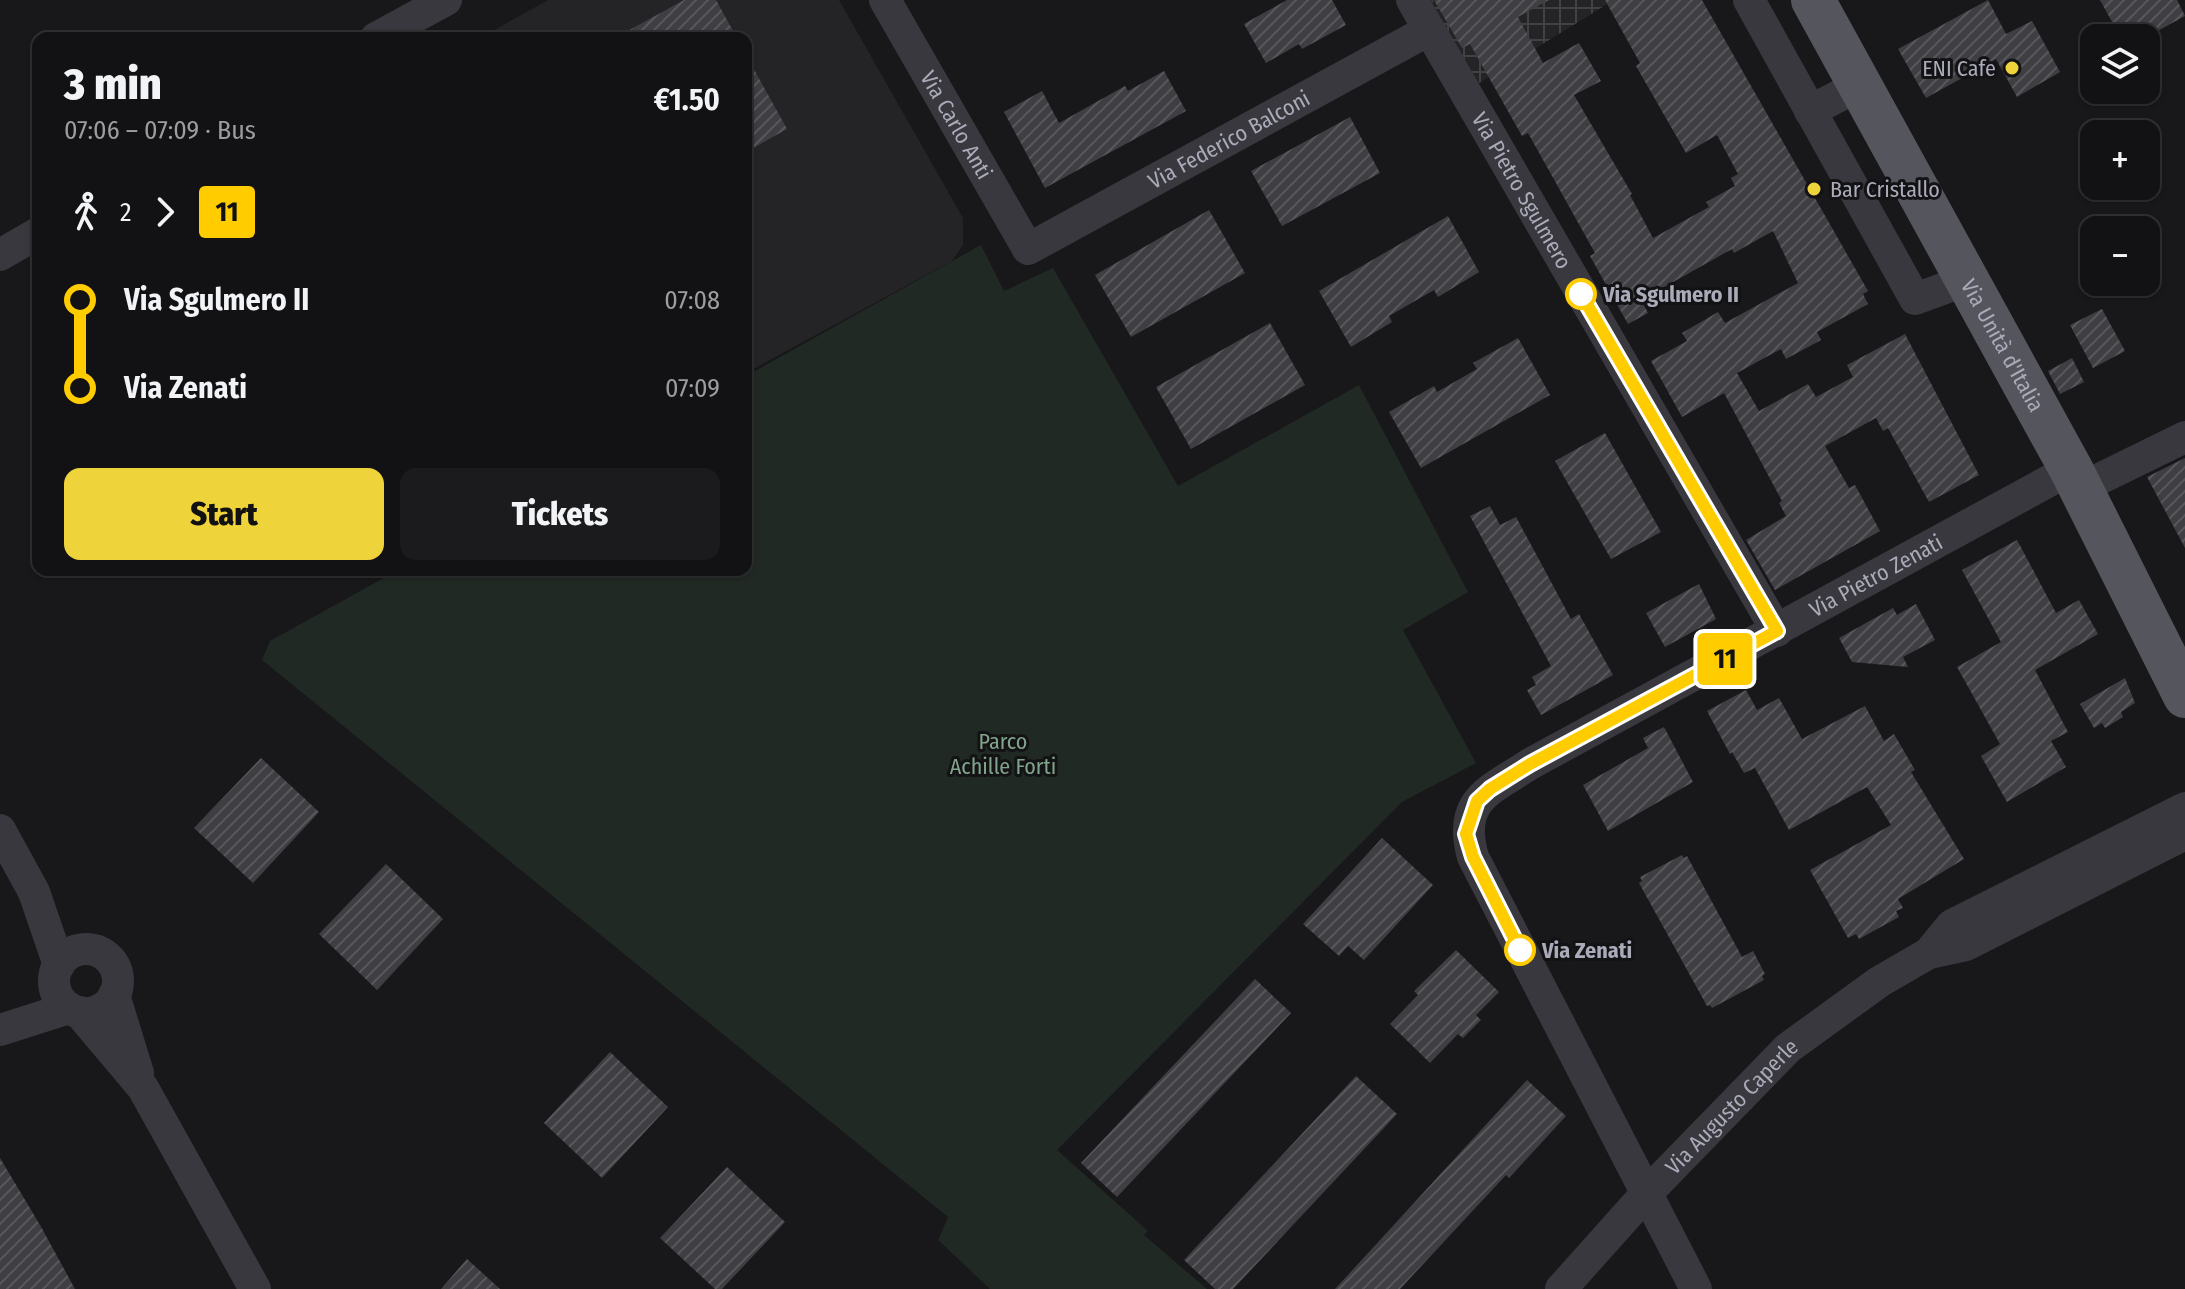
<!DOCTYPE html>
<meta charset="utf-8">
<style>
:root{--surface:#121113;--page:#1b1a1c;--text:#f1f3f6;--muted:#9c9da0;--line:#313133;--accent:#eed43a}
body{margin:0;font-family:"Fira Sans Condensed",sans-serif;background:var(--page);color:var(--text);height:100vh;display:flex;flex-direction:column;font-size:30px;white-space:nowrap}
*{box-sizing:border-box;margin:0}
p{font-size:26px;color:var(--muted)}
.icon{flex:none;width:44px;height:44px;fill:none;stroke:currentColor;stroke-width:2;stroke-linecap:round;stroke-linejoin:round}
.map{position:relative;flex:1;overflow:hidden}
.details{position:absolute;left:32px;top:32px;width:720px;height:544px;display:flex;flex-direction:column;background:var(--surface);border-radius:16px;box-shadow:0 2px 6px #0004,0 0 0 2px var(--line)}
.details>*{flex:none}
.badge{padding:0 16px;border-radius:6px;font-size:28px;line-height:52px}
.fabs{position:absolute;left:2080px;top:24px;display:grid;gap:16px}
.fabs a{display:grid;place-items:center;width:80px;height:80px;border-radius:16px;background:var(--surface);box-shadow:0 2px 6px #0004,0 0 0 2px var(--line);font-size:40px}
.map>.badge{position:absolute;translate:-50% -50%;box-shadow:0 0 0 4px #fff}
.legs{display:flex;align-items:center;gap:12px;height:88px;padding:0 32px;font-size:26px}
.legs p{margin-inline-start:auto}
.summary{display:flex;align-items:center;justify-content:space-between;height:136px;padding:0 32px}
h1{font-size:44px;font-weight:800;line-height:60px}
.button{display:flex;gap:16px;margin-top:auto;padding:16px 32px}
.button a{flex:1;height:92px;border-radius:16px;background:var(--accent);color:#111;font-size:32px;font-weight:800;line-height:92px;text-align:center}
.button a+a{background:var(--page);color:var(--text)}
ul{padding:0 32px;list-style:none}
li{display:flex;align-items:center;gap:28px;height:88px;font-size:30px}
li i{display:grid;place-items:center;width:12px;height:100%;margin:0 10px;background:currentColor}
li i::after{content:'';width:20px;height:20px;margin:-10px;border:6px solid;border-radius:50%;background:var(--surface)}
li p{margin-inline-start:auto}
li:first-child i{background:linear-gradient(#0000 50%,currentColor 0)}
li:last-child i{background:linear-gradient(currentColor 50%,#0000 0)}
.map>svg:first-child{display:block}
</style>
<div class="map">
<svg width="2185" height="1289" viewBox="0 0 2185 1289">
<defs>
<pattern id="industrial-grid" width="8" height="8" patternUnits="userSpaceOnUse" patternTransform="scale(2)"><rect width="8" height="8" fill="#242326"/><path d="M0 4h8M4 0v8" fill="none" stroke="#414043"/></pattern>
<pattern id="building-hatch" width="6" height="6" patternUnits="userSpaceOnUse" patternTransform="scale(2)"><rect width="6" height="6" fill="#3f3f43"/><path d="M-1 1l2-2M0 6l6-6M5 7l2-2" fill="none" stroke="#58585c"/></pattern>
</defs>
<rect width="100%" height="100%" fill="#181719"/>
<polygon fill="#242326" points="548,0 839,0 963,218 963,245 952,261 746,373 746,38 480,38"/>
<polygon fill="url(#industrial-grid)" points="1431,0 1614,0 1476,85"/>
<polygon fill="#212924" points="981,245 1004,291 1053,268 1178,486 1359,385 1468,592 1403,630 1476,763 1402,802 1057,1150 1148,1231 1144,1235 1207,1289 990,1289 938,1240 948,1217 262,660 270,641 398,570 746,570 746,376"/>
<g fill="url(#building-hatch)">
<polygon points="684,0 716,0 737,38 615,38"/>
<polygon points="1287,0 1332,0 1346,25 1302,49 1299,44 1266,63 1244,24"/>
<polygon points="1434,0 1549,0 1518,17 1543,63 1579,43 1601,81 1574,95 1632,194 1630,195 1653,238 1709,207 1706,202 1735,186 1731,178 1738,174 1717,135 1686,153 1636,66 1640,63 1605,0 1702,0 1868,291 1863,294 1868,304 1817,332 1821,340 1786,359 1781,349 1737,373 1759,411 1808,384 1816,397 1853,377 1847,365 1905,334 1979,475 1929,502 1888,428 1883,431 1876,418 1825,446 1849,488 1855,485 1880,531 1775,590 1746,540 1786,516 1779,503 1782,501 1724,393 1682,417 1651,361 1687,341 1682,333 1718,312 1725,323 1798,283 1773,231 1734,253 1732,249 1641,300 1648,313 1628,324 1590,256 1595,253 1528,133 1522,136 1470,44 1462,48"/>
<polygon points="1988,0 2006,34 2032,21 2060,72 2017,97 1996,59 1926,98 1898,49"/>
<polygon points="2100,0 2177,0 2185,16 2154,33 2150,28 2131,38 2121,38"/>
<polygon points="746,55 787,129 746,152"/>
<polygon points="1164,71 1186,111 1045,188 1004,112 1042,91 1059,123 1125,86 1128,91"/>
<polygon points="1350,117 1380,173 1282,226 1251,171"/>
<polygon points="1209,210 1245,273 1131,337 1095,275"/>
<polygon points="1448,216 1479,272 1438,297 1434,290 1389,316 1392,322 1351,347 1319,291"/>
<polygon points="2102,309 2125,351 2093,368 2070,325"/>
<polygon points="1270,323 1305,385 1191,449 1156,387"/>
<polygon points="1518,338 1550,395 1421,468 1389,412 1434,386 1437,392 1477,369 1473,363"/>
<polygon points="2072,358 2084,382 2060,394 2048,371"/>
<polygon points="1605,433 1661,532 1611,559 1555,461"/>
<polygon points="2185,458 2185,548 2147,477"/>
<polygon points="1490,506 1500,525 1516,517 1571,619 1579,614 1613,675 1541,715 1527,690 1536,685 1532,677 1551,666 1470,516"/>
<polygon points="2017,540 2056,613 2079,600 2098,634 2035,670 2068,732 2051,741 2066,767 2007,802 1981,756 2000,744 1957,667 2001,642 1962,570"/>
<polygon points="1699,584 1716,619 1665,647 1646,613"/>
<polygon points="1916,604 1935,640 1903,657 1908,667 1852,662 1839,638 1893,608 1897,615"/>
<polygon points="2125,678 2135,703 2121,712 2123,717 2105,728 2102,723 2094,728 2080,704"/>
<polygon points="1746,690 1757,710 1779,698 1802,739 1865,706 1884,741 1894,734 1915,770 1911,772 1964,859 1898,899 1903,908 1896,911 1899,917 1859,939 1856,934 1848,938 1810,870 1891,825 1867,787 1789,830 1755,768 1744,773 1732,752 1730,754 1707,711"/>
<polygon points="1664,727 1693,782 1608,831 1583,785 1648,748 1643,738"/>
<polygon points="261,758 319,812 253,883 194,828"/>
<polygon points="1382,838 1433,885 1364,960 1348,946 1339,956 1303,924"/>
<polygon points="1682,855 1684,858 1687,856 1742,957 1753,951 1765,974 1762,976 1764,980 1712,1008 1710,1005 1707,1006 1639,883 1642,881 1640,877"/>
<polygon points="386,864 443,919 377,990 319,934"/>
<polygon points="1456,950 1499,992 1476,1015 1481,1020 1463,1038 1458,1034 1430,1063 1390,1024 1418,995 1414,991"/>
<polygon points="1255,979 1291,1013 1117,1197 1081,1163"/>
<polygon points="610,1052 668,1107 602,1178 544,1123"/>
<polygon points="1356,1076 1397,1114 1233,1289 1215,1289 1184,1260"/>
<polygon points="1527,1080 1566,1116 1509,1178 1506,1175 1400,1289 1335,1289"/>
<polygon points="0,1158 40,1225 75,1289 0,1289"/>
<polygon points="727,1167 785,1222 722,1289 715,1289 660,1238"/>
<polygon points="467,1259 500,1289 441,1289"/>
</g>
<g fill="none" stroke-linecap="round" stroke-linejoin="round">
<g stroke="#39383e" stroke-width="32">
<path id="s1" d="M885 0 1028 249 1429 30"/>
<path id="s2" d="M1412 0 1777 631"/>
<polyline points="1749,0 1915,299 1967,280"/>
<polyline points="376,38 446,0"/>
<polyline points="1810,111 1860,85"/>
<polyline points="0,255 38,233"/>
<polyline points="2081,488 2185,437"/>
<polyline points="0,830 34,892 59,965"/>
<circle cx="86" cy="981" r="32"/>
<polyline points="1929,953 1952,925 2185,808"/>
<polyline points="114,995 138,1073"/>
<polyline points="79,1012 143,1088 255,1289"/>
<polyline points="0,1030 69,1008"/>
<path id="s3" d="M1561 1289 1646 1194 1788 1048 1879 982 1929 953 1966 945 2185 834"/>
<path id="s4" d="M1696 1289 1473 857C1457 800 1489 791 1530 764L2071 469"/>
</g>
<path stroke="#54555d" stroke-width="44" id="s5" d="M1813 0 2071 469 2185 696"/>
</g>
<g fill="none" stroke-linecap="round" stroke-linejoin="round">
<g stroke="#fff" stroke-width="18">
<polyline id="line-1" points="1520,950 1473,857 1466,834 1477,801 1490,789 1530,764 1777,631 1581,294"/>
</g>
<use href="#line-1" stroke="#fc0" stroke-width="12"/>
</g>
<g fill="#eed43a" stroke="#131214" stroke-width="3">
<circle cx="2012" cy="68" r="8"/>
<circle cx="1814" cy="189" r="8"/>
</g>
<g fill="#fff" stroke="#fc0" stroke-width="4">
<circle cx="1581" cy="294" r="14"/>
<circle cx="1520" cy="950" r="14"/>
</g>
<g text-anchor="middle" stroke-width="6" stroke-linejoin="round" paint-order="stroke">
<g font-size="22" fill="#aaabb9" stroke="#131214" text-anchor="end">
<text x="1996" y="76">ENI Cafe</text>
<text x="1830" y="197" text-anchor="start">Bar Cristallo</text>
</g>
<g font-size="22" fill="#aaabb9" stroke="#131214">
<text dy="8" stroke="none"><textPath href="#s1" startOffset="144">Via Carlo Anti</textPath></text>
<text dy="8" stroke="none"><textPath href="#s1" startOffset="516">Via Federico Balconi</textPath></text>
<text dy="8" stroke="none"><textPath href="#s2" startOffset="220">Via Pietro Sgulmero</textPath></text>
<text dy="8" stroke="none"><textPath href="#s5" startOffset="394">Via Unità d'Italia</textPath></text>
<text dy="8" stroke="none"><textPath href="#s4" startOffset="1002">Via Pietro Zenati</textPath></text>
<text dy="8" stroke="none"><textPath href="#s3" startOffset="250">Via Augusto Caperle</textPath></text>
</g>
<g font-size="22" font-weight="bold" fill="#aaabb9" stroke="#131214" text-anchor="start">
<text x="1603" y="302">Via Sgulmero II</text>
<text x="1542" y="958">Via Zenati</text>
</g>
<g font-size="22" fill="#81a38a" stroke="#131214">
<text x="1003" y="749">Parco<tspan x="1003" dy="25">Achille Forti</tspan></text>
</g>
</g>
</svg>
<div class="fabs">
<a><svg class="icon" aria-label="layers" viewBox="0 0 24 24"><path d="M12 4l9 5-9 5-9-5zM3 14l9 5 9-5"/></svg></a>
<a>+</a>
<a>−</a>
</div>
<b class="badge" style="left:1725px;top:659px;background:#fc0;color:#111">11</b>
<section class="details">
<div class="summary"><div><h1>3 min</h1><p>07:06 – 07:09 · Bus</p></div><b>€1.50</b></div>
<div class="legs"><svg class="icon" aria-label="walk" viewBox="0 0 24 24"><circle cx="13" cy="4" r="2"/><path d="M13 8l-2 6 4 7M11 14l-3 7M7 12l3-4h3l4 4"/></svg>2<svg class="icon" aria-label="forward" viewBox="0 0 24 24"><path d="M9 5l7 7-7 7"/></svg><b class="badge" style="background:#fc0;color:#111">11</b></div>
<ul>
<li><i style="color:#fc0"></i><b>Via Sgulmero II</b><p>07:08</p></li>
<li><i style="color:#fc0"></i><b>Via Zenati</b><p>07:09</p></li>
</ul>
<div class="button"><a>Start</a><a>Tickets</a></div>
</section>
</div>
